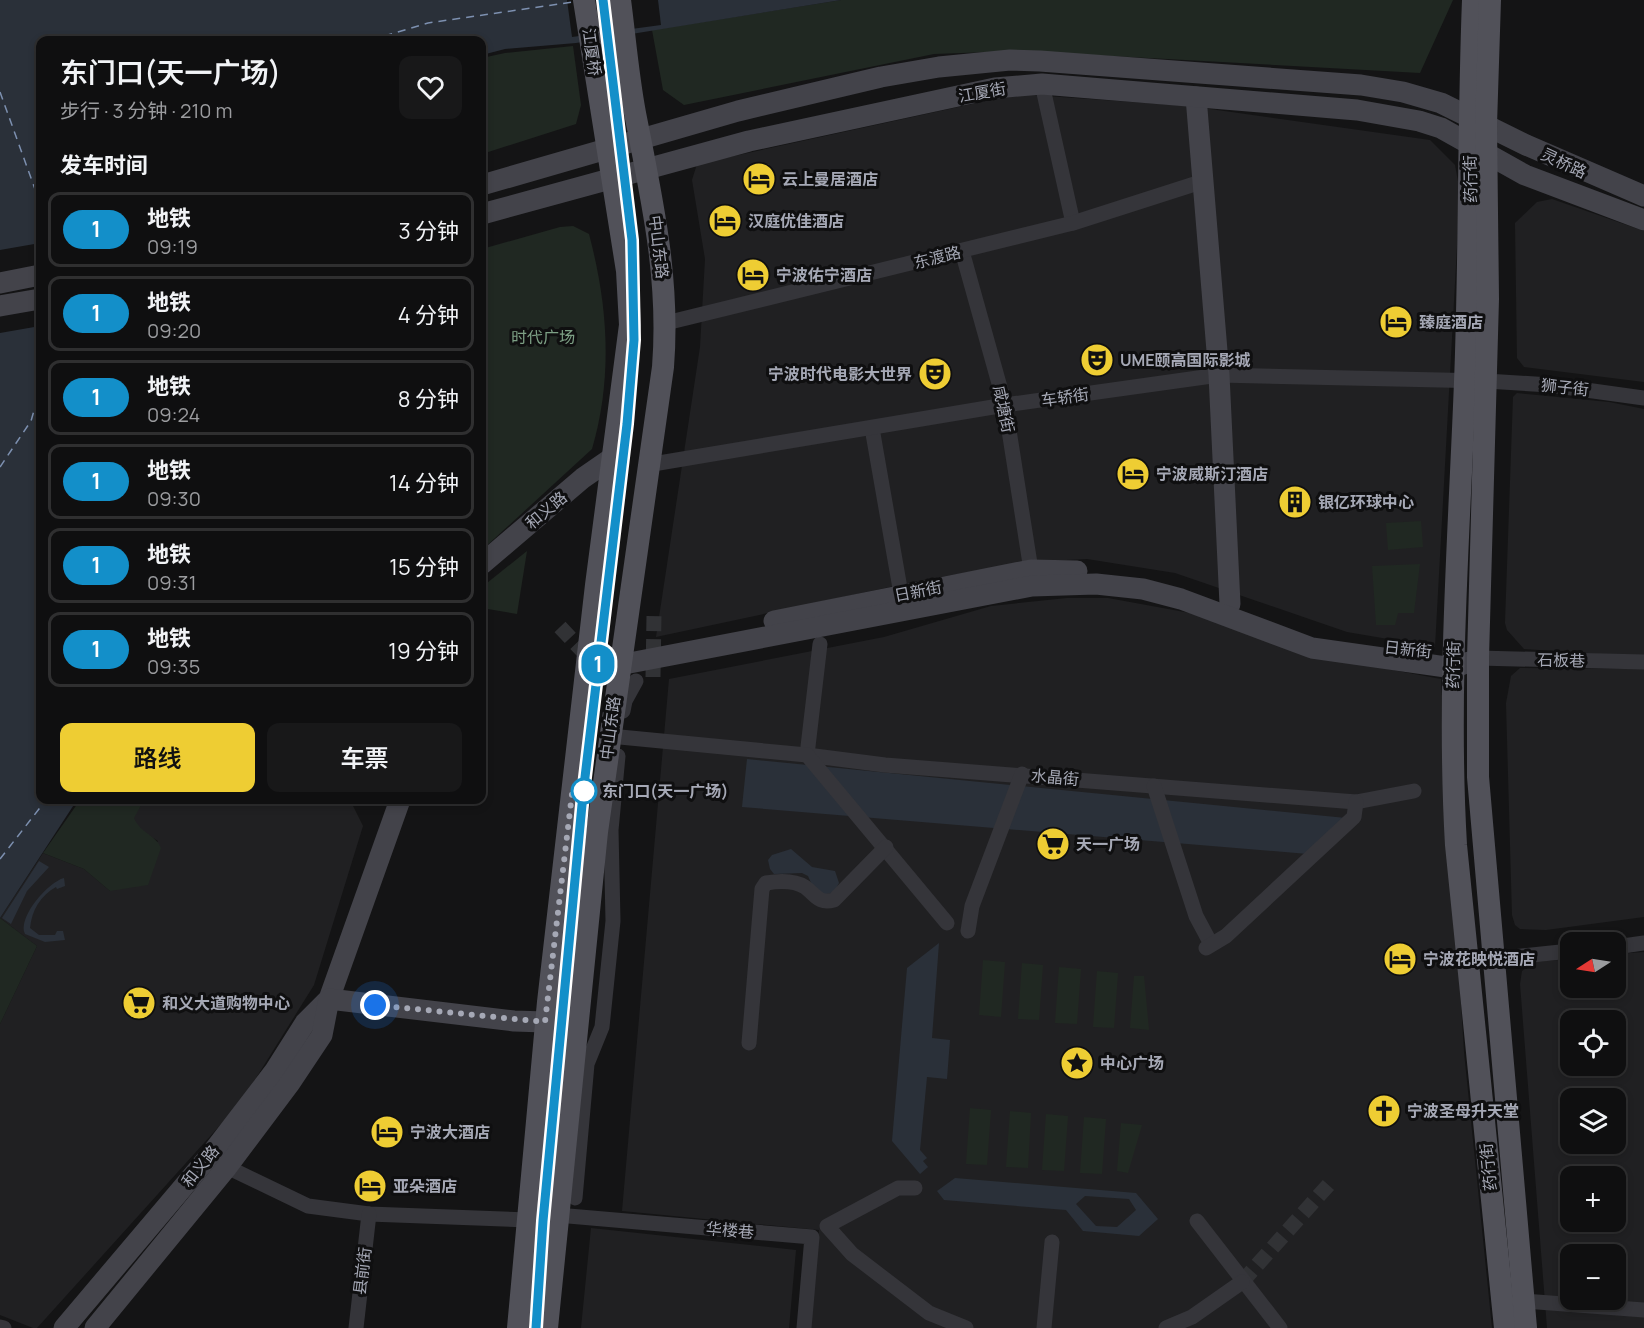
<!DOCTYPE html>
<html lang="zh">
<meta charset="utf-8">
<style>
:root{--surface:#0f0f10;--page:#181819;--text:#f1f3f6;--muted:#9b9c9f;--line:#2f2f30;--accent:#eecd33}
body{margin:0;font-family:Manrope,"Noto Sans SC",sans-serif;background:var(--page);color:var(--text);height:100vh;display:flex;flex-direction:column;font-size:22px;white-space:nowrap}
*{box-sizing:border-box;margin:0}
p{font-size:20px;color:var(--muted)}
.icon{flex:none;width:33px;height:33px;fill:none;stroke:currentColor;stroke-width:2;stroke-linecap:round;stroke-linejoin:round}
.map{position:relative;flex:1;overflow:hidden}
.side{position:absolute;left:36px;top:36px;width:450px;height:768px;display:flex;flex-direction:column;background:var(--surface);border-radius:12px;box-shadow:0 3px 9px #0003,0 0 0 2px var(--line)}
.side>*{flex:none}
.badge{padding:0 12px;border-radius:20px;font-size:21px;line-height:39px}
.needle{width:39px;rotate:258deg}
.buttons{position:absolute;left:1560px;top:932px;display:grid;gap:12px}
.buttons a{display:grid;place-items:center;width:66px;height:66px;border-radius:12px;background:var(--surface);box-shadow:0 3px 9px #0003,0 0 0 2px var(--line);font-size:30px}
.you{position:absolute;width:30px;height:30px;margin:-15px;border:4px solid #fff;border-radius:50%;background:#1a73e8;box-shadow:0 0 0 9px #1a73e833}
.map>.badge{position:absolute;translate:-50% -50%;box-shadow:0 0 0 3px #fff}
h2{padding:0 24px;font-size:22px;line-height:54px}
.round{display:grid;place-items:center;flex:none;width:63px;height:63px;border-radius:12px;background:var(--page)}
.head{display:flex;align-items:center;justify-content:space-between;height:102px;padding:0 24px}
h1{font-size:28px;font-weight:600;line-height:45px}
.cta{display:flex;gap:12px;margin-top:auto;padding:12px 24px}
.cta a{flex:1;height:69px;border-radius:12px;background:var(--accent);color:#111;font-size:24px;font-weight:600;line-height:69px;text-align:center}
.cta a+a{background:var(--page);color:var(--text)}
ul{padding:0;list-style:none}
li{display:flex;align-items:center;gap:18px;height:75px;margin:0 12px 9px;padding:0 12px;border:3px solid var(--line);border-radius:12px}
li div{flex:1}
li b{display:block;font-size:22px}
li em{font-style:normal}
li .badge{min-width:66px;font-weight:700;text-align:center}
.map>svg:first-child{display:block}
</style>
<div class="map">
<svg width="1644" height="1328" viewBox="0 0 1644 1328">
<rect width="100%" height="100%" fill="#141415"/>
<g fill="#202022" fill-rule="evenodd">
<polygon points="1018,94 1189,106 1430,140 1455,165 1460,192 1435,647 1347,632 1175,573 1087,559 1026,562 918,581 656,637 700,347 705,259 692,180 697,164"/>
<polygon points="1552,199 1644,231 1644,382 1524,367 1517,358 1515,223 1537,202"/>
<polygon points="1517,393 1609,402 1644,409 1644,657 1524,649 1507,630 1505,623 1513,397"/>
<polygon points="1067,598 1108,598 1190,613 1323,657 1441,679 1464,1052 1492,1328 810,1328 819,1230 622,1211 669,679 884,637 991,606"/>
<polygon points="1520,668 1644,669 1644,917 1546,930 1520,929 1515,925 1512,915 1506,703 1511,676"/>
<polygon points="144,800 350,800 363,826 314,985 241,1102 37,1328 33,1328 0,1315 0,1024 37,946 0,918 43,853 84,869 110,891 158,841 138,829 133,818"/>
<path d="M1644 952V1328H1547L1520 984 1522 971 1535 962 1570 959V987H1616V954ZM1570 1020H1616V1065H1570ZM1570 1098H1616V1143H1570ZM1570 1176H1616V1221H1570ZM1570 1254H1616V1299H1570Z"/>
<polygon points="591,1228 796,1250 789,1328 581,1328"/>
</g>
<g fill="#202822">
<polygon points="841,0 1453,0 1420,73 1020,51 934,54 684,105 663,90 652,30"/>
<polygon points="573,46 581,105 576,124 482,154 482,58 505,53"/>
<path d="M573 226 589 234C608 306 613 377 592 449L482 550V249L560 227Z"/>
<polygon points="1421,521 1423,547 1388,550 1386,523"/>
<polygon points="527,551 517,614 482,608 482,587"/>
<polygon points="1420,564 1414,613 1398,613 1395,625 1376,625 1372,566"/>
<path d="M80 800H144L134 818C140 833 156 835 161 848L148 885 110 891 84 869 43 853Z"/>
<polygon points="0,918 37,946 0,1024"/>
<polygon points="983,960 1005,962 1001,1017 979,1015"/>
<polygon points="1022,963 1043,965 1039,1020 1018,1019"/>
<polygon points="1059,967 1081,969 1077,1024 1055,1023"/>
<polygon points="1097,971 1118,973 1114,1028 1093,1027"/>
<polygon points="1134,976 1144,976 1149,1030 1130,1028"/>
<polygon points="970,1108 991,1110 987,1165 966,1164"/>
<polygon points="1010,1111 1031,1113 1028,1168 1006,1167"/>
<polygon points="1046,1114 1068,1116 1064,1171 1042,1170"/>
<polygon points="1084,1117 1106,1119 1102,1174 1080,1173"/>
<polygon points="1121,1123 1142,1125 1128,1173 1117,1171"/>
</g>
<g fill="#2a3039" fill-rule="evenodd">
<polygon points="0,0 841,0 576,43 505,49 482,55 482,40 40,40 40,800 77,800 0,918"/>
<polygon points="747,759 1346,818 1308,854 742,807"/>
<polygon points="791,849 812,867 835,871 839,883 834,892 823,895 812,885 808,876 802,873 774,874 770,869 768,860 772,855"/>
<polygon points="39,861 49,867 27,891 11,924 2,918"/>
<path d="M64 878 65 886 57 889 56 887C40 896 32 910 30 928L39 935H55L57 931H63L65 940 45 942 25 934C17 918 48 882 64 878Z"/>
<polygon points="939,943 932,1038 950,1040 947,1079 927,1077 920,1150 927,1158 923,1161 928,1167 920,1174 892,1141 907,968"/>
<path d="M955 1178 1136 1193 1158 1219 1139 1236 1083 1231 1066 1210 944 1200 937 1191ZM1085 1196 1129 1199 1136 1210 1117 1227 1096 1226 1076 1204Z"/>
</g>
<g fill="#141415">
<polygon points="567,0 658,0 661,25 572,37"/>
<polygon points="40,243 40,326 0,333 0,250"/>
</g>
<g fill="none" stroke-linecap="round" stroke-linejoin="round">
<g stroke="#7d90b0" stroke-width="1.5" stroke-dasharray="8 6" stroke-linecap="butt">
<polyline points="371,40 428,23 573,2"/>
<polyline points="0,92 40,203"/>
<polyline points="0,467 31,421 40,390"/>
<polyline points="0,859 46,800"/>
</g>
<g stroke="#313235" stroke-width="15" stroke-dasharray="15 8" stroke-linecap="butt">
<polyline points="560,627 592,661 629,656"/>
<polyline points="653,677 654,615"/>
<polyline points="1242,1282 1331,1182"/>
</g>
<g stroke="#35353a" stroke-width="15">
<polyline points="1042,84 1073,223"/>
<polyline points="962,251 1005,405 1031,570"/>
<polyline points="666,323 1073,223 1204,181"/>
<polyline points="872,428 901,594"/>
<polyline points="647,465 1005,405 1219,375 1486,381 1550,385 1644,398"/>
<polyline points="820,644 807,755 885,765 1356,802 1414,791"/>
<polyline points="1478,658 1644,662"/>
<polyline points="623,711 625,701 636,681"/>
<polyline points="620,737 807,755 947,923"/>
<polyline points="1154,786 1196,916 1211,944"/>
<polyline points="968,931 972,906 1022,774"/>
<polyline points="1616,947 1644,943"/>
<polyline points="1206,948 1226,936 1354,817 1356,802"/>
<polyline points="1494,959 1570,951"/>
<path d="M749 1043 762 889 766 883C778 881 794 880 805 887 816 895 818 904 834 900L886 847"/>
<polyline points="227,1167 308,1206 369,1214 529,1220"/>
<polyline points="915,1188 898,1188 827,1226 852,1254 929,1313 966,1328"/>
<polyline points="575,1198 587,1064 602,1027 613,921 611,830 618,756"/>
<polyline points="557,1215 812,1237 804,1328"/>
<polyline points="1197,1221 1280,1328"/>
<polyline points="1523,1301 1644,1310"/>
<polyline points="0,1327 4,1328"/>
<polyline points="356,1328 369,1214"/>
<polyline points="1044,1328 1052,1242"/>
<polyline points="1166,1328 1192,1317 1242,1282"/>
</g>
<g stroke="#43434a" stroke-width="21">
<polyline points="1196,97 1219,375 1230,604"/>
<polyline points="482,185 738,111 881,77 939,67 1010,60 1040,61 1361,85 1403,92 1441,103 1526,145 1644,196"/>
<polyline points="482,214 749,141 995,88 1042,84 1357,110 1419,121 1441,128 1525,175 1644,220"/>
<polyline points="0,283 40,275"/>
<polyline points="0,306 40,299"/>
<polyline points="482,564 583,478 612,458"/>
<polyline points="774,621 1031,570 1077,571"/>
<polyline points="619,665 1032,586 1096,584 1143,589 1181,599 1312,648 1453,668 1469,662"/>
<polyline points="64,1328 212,1153 274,1072 305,1023 329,999 400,800"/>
<polyline points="95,1328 227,1167 290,1083 322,1035 329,999 514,1021 545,1022"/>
</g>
<g stroke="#515159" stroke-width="22">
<path d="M1473 0C1468 127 1470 255 1465 382 1459 536 1447 691 1456 845L1505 1328"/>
<polyline points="1490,0 1486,125 1488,299 1478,658 1478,777 1526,1328"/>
<polyline points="518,1328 548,1002 596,585 630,325 627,271 584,0"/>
<path d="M547 1328 597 832 663 367C670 279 652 200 635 113 628 76 625 38 620 0"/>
</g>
</g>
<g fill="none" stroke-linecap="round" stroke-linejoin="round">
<g stroke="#fff" stroke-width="14">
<polyline id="line" points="536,1328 543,1221 583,794 627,424 634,340 632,240 603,0"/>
</g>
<use href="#line" stroke="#138fc9" stroke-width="9"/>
<polyline stroke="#a5a8b5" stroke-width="6" stroke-dasharray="0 10.8" points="375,1005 545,1022 572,794 584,791"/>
</g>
<defs>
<g id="hotel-disc" transform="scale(1.725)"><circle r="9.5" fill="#eecd33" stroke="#0f0f10"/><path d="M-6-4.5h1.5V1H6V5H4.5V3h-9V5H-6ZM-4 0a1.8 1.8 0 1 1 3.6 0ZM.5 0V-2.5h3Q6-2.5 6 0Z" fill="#111"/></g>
<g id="theatre-disc" transform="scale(1.725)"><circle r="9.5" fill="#eecd33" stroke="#0f0f10"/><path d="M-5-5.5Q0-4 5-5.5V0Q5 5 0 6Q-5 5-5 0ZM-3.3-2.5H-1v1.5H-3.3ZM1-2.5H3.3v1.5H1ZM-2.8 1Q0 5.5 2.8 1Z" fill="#111"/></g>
<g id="building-disc" transform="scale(1.725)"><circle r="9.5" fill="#eecd33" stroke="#0f0f10"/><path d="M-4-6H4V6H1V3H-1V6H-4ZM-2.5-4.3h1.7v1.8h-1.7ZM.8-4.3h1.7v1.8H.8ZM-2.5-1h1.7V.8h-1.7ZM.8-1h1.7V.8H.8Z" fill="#111"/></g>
<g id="supermarket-disc" transform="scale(1.725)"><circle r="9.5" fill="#eecd33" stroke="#0f0f10"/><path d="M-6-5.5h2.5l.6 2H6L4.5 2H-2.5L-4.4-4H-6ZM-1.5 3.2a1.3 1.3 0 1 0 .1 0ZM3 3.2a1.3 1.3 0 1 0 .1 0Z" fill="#111"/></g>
<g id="sight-disc" transform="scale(1.725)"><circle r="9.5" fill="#eecd33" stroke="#0f0f10"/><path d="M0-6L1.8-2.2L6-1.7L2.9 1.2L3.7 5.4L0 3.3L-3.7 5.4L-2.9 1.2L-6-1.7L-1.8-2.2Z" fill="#111"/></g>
<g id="church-disc" transform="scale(1.725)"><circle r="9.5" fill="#eecd33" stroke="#0f0f10"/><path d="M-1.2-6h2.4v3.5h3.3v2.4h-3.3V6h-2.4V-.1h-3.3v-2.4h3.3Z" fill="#111"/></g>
</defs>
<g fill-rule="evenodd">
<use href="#hotel-disc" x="759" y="179"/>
<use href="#hotel-disc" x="725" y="221"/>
<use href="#hotel-disc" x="753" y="275"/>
<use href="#hotel-disc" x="1396" y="322"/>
<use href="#theatre-disc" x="1097" y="360"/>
<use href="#theatre-disc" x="935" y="374"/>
<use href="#hotel-disc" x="1133" y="474"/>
<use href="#building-disc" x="1295" y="502"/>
<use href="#supermarket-disc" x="1053" y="844"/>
<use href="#hotel-disc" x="1400" y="959"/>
<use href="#supermarket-disc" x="139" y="1003"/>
<use href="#sight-disc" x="1077" y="1063"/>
<use href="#church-disc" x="1384" y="1111"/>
<use href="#hotel-disc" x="387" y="1132"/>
<use href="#hotel-disc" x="370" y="1186"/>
</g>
<circle fill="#fff" stroke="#138fc9" stroke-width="3" cx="584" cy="791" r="12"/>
<g text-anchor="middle" stroke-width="6" stroke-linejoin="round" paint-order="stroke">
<g font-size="16" fill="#a5a8b5" stroke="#0f0f10">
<text transform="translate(592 52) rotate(82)" y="6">江厦桥</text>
<text transform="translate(982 92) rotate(-10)" y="6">江厦街</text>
<text transform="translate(1564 163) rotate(25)" y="6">灵桥路</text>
<text transform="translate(1470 179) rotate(-91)" y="6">药行街</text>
<text transform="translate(659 247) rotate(83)" y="6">中山东路</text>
<text transform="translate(937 257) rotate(-14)" y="6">东渡路</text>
<text transform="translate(1565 387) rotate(6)" y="6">狮子街</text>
<text transform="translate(1065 397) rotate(-8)" y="6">车轿街</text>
<text transform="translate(1004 409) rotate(78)" y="6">咸塘街</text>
<text transform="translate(546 510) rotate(-40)" y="6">和义路</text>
<text transform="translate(918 591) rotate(-11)" y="6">日新街</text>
<text transform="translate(1408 649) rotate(6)" y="6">日新街</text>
<text transform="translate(1561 660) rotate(1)" y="6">石板巷</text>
<text transform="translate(1453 665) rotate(-89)" y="6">药行街</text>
<text transform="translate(610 728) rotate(-83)" y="6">中山东路</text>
<text transform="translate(1055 777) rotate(5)" y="6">水晶街</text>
<text transform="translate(200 1166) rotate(-51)" y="6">和义路</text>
<text transform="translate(1488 1167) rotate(-96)" y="6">药行街</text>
<text transform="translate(730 1230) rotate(5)" y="6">华楼巷</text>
<text transform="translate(362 1271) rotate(-83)" y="6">县前街</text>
</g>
<g font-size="16" font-weight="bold" fill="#a5a8b5" stroke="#0f0f10" text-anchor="start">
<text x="782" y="185">云上曼居酒店</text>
<text x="748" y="227">汉庭优佳酒店</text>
<text x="776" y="281">宁波佑宁酒店</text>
<text x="1419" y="328">臻庭酒店</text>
<text x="1120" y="366">UME颐高国际影城</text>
<text x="912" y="380" text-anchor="end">宁波时代电影大世界</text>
<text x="1156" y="480">宁波威斯汀酒店</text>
<text x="1318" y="508">银亿环球中心</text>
<text x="1076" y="850">天一广场</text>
<text x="1423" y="965">宁波花映悦酒店</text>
<text x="162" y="1009">和义大道购物中心</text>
<text x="1100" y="1069">中心广场</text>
<text x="1407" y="1117">宁波圣母升天堂</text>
<text x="410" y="1138">宁波大酒店</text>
<text x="393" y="1192">亚朵酒店</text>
</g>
<g font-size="16" fill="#7da085" stroke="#0f0f10">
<text x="543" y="343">时代广场</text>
</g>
<g font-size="16" font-weight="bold" fill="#a5a8b5" stroke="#0f0f10" text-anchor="start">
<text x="602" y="797">东门口(天一广场)</text>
</g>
</g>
</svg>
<div class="buttons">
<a><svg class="needle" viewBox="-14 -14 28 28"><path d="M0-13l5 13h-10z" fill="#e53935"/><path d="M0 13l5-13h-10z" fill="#9b9c9f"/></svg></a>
<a><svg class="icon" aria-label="locate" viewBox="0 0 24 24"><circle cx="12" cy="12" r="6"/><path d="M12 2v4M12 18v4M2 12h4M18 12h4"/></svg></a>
<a><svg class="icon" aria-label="layers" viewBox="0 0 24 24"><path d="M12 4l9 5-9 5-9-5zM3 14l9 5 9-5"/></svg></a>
<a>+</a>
<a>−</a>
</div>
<div class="you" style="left:375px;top:1005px"></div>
<b class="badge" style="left:598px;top:664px;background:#138fc9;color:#fff">1</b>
<section class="side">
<div class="head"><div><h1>东门口(天一广场)</h1><p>步行 · 3 分钟 · 210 m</p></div><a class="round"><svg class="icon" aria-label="heart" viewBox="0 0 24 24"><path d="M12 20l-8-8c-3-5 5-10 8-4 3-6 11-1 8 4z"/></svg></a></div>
<h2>发车时间</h2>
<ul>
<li><span class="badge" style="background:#138fc9;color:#fff">1</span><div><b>地铁</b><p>09:19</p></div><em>3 分钟</em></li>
<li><span class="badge" style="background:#138fc9;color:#fff">1</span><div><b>地铁</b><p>09:20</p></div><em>4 分钟</em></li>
<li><span class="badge" style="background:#138fc9;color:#fff">1</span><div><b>地铁</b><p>09:24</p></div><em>8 分钟</em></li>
<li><span class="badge" style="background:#138fc9;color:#fff">1</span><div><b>地铁</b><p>09:30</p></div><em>14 分钟</em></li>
<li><span class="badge" style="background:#138fc9;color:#fff">1</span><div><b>地铁</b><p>09:31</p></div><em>15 分钟</em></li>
<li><span class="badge" style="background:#138fc9;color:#fff">1</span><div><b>地铁</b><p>09:35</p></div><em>19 分钟</em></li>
</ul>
<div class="cta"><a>路线</a><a>车票</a></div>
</section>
</div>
